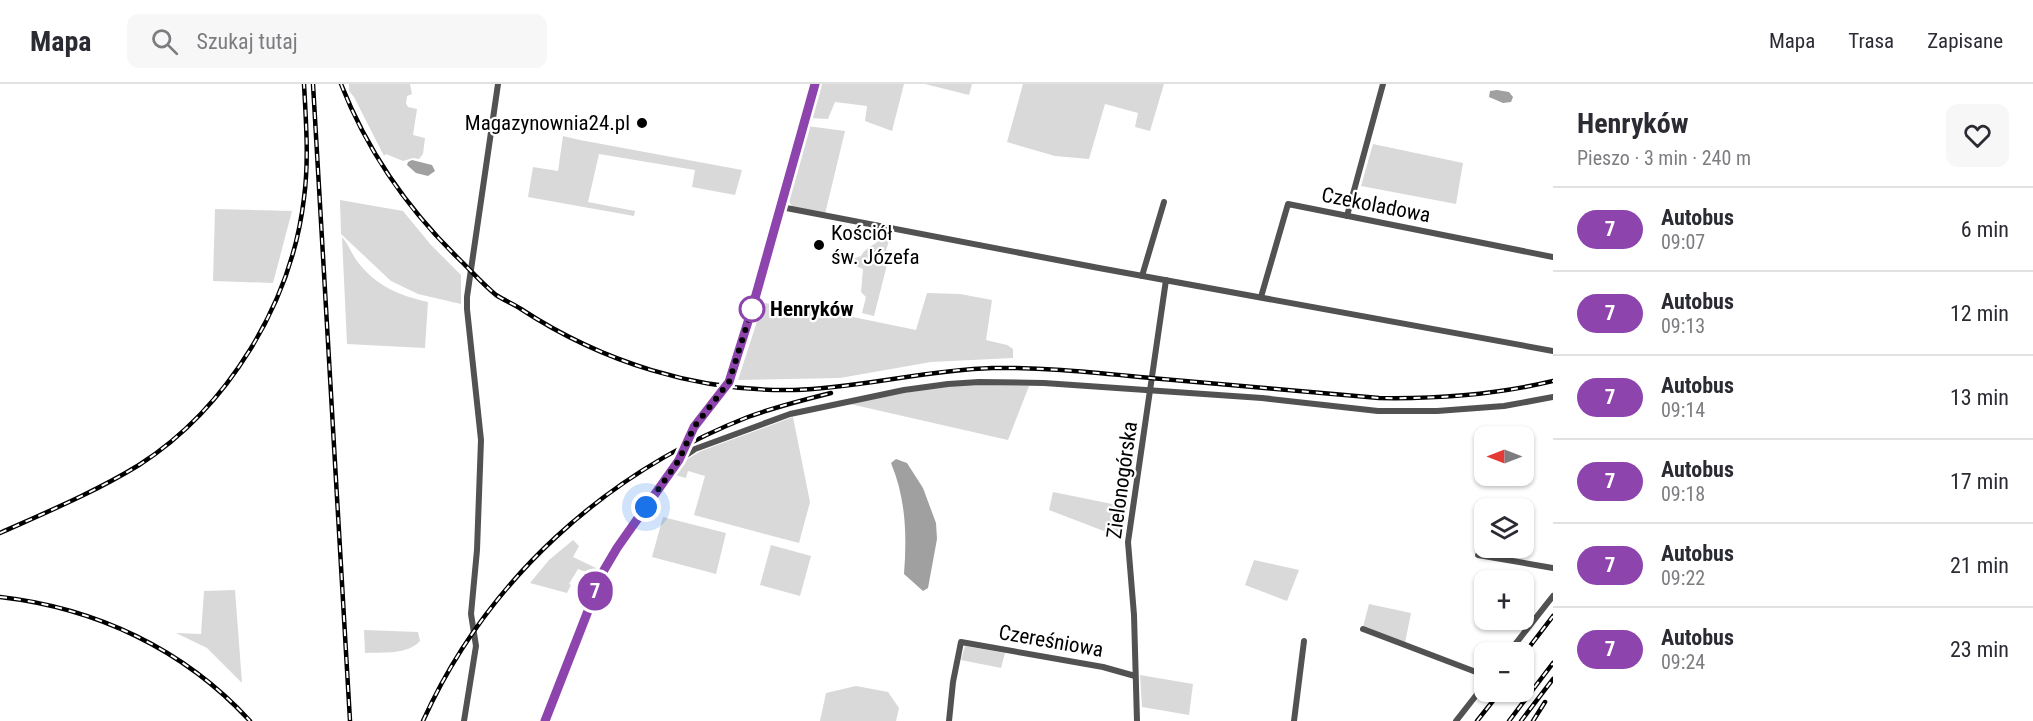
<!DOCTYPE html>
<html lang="pl">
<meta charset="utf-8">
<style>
:root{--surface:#fff;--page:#f7f7f7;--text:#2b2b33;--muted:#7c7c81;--line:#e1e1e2}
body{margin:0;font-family:"Roboto Condensed",sans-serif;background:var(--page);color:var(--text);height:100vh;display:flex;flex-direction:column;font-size:22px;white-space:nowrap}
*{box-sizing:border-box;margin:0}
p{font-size:20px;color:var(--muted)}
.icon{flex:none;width:33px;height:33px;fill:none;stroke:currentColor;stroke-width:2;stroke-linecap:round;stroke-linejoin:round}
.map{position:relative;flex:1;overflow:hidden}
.details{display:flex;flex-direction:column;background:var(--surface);width:480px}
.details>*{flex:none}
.badge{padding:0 12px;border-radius:20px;font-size:21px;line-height:39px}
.needle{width:39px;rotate:270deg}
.fabs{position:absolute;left:1474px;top:342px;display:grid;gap:12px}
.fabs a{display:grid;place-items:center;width:60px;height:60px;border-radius:12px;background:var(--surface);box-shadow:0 2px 4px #0004;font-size:30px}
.you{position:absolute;width:30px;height:30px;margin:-15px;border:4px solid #fff;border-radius:50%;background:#1a73e8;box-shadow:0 0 0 9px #1a73e833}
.map>.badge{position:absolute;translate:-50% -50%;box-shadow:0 0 0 3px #fff}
.round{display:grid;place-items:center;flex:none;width:63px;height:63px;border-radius:12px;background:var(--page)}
.head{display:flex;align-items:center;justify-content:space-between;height:102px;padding:0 24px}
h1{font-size:28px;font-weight:700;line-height:45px}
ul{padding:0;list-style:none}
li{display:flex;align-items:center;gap:18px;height:84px;padding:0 24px;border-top:2px solid var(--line)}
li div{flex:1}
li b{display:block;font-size:22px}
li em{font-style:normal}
li .badge{min-width:66px;font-weight:700;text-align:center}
header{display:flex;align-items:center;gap:36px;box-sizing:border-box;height:84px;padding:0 30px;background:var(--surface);border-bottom:2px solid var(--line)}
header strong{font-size:28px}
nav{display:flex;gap:33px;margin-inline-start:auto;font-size:21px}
.search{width:420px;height:54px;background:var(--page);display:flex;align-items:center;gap:15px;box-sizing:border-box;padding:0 21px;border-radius:12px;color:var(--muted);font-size:22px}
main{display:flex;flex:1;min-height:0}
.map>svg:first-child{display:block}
</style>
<header>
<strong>Mapa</strong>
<div class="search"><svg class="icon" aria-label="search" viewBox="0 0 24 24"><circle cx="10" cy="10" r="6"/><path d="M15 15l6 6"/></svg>Szukaj tutaj</div>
<nav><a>Mapa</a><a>Trasa</a><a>Zapisane</a></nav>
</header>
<main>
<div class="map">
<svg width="1553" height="637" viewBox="0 0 1553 637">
<rect width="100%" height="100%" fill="#fff"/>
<g fill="#d9d9d9">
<polygon points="349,0 410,0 412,10 407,12 406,19 408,23 417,25 413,51 425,54 423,70 419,75 413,74 403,77 386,70 384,72 354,13 349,7"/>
<polygon points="818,0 904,0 892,47 865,37 867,22 835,18 828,35 809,34"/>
<polygon points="925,0 972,0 969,11"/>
<polygon points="1023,0 1164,0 1150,47 1135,43 1138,29 1105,20 1089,75 1055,72 1007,58"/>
<polygon points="807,42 845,47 825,130 792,123 789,117"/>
<polygon points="563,52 580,56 742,86 735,111 692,103 695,86 599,70 588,118 635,127 634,132 528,113 533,83 558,87"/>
<polygon points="1373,60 1463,79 1456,120 1361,102"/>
<polygon points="340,116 403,127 431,161 461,191 461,220 418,210 391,197 341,150"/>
<polygon points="215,125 292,127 273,199 213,197"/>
<path d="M883 152 890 154 886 166 890 169 874 232 862 229 866 213 861 208 863 185 854 181 855 174 861 172C866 162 877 161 883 152Z"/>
<path d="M342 153C349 161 351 169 357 177 376 202 398 211 428 218L425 264 347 260Z"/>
<polygon points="927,209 960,210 992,216 986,256 1007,261 1013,265 1013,274 931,278 840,294 738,296 763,219 804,223 916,246"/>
<polygon points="972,300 1029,302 1008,356 850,320 935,303"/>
<polygon points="793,333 810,418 799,459 694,431 705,392 688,387 686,394 675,391 684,377 701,367"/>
<polygon points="1053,408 1127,423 1122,454 1049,426"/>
<polygon points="663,433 726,449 716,490 652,473"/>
<polygon points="573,456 579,462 573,473 596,484 593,491 578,485 569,500 571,501 567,509 530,499 549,476"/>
<polygon points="771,461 811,472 800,512 760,501"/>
<polygon points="1254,476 1299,486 1287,517 1245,501"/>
<polygon points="235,506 242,599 207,564 176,549 201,550 204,507"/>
<polygon points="1369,520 1411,529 1405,559 1363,543"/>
<path d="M364 546 418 548 420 557C407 571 384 568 365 569Z"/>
<polygon points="965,562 1005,569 1001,584 961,576"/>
<polygon points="1140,591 1193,600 1189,631 1142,623"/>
<polygon points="856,602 888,608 899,624 896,637 820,637 826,609"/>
</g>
<g fill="#a0a0a0">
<polygon points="1497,6 1509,8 1513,13 1511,18 1503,19 1489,13 1490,7"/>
<polygon points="412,76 432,81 435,87 428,92 416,89 407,81 408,78"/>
<path d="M896 375 907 379 923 404 936 439 937 455 928 504 923 507 904 490C907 452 906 415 891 379Z"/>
</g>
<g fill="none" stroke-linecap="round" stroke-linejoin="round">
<g stroke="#525252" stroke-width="6">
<polyline points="781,123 1099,184 1553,267"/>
<polyline points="1347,132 1383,0"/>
<polyline points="1142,192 1164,118"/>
<polyline points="1261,213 1288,120 1553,173"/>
<polyline points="679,376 695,365 790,330 904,306 948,300 979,298 1044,299 1262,314 1378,327 1437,327 1504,322 1553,313"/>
<polyline points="1478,471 1553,484"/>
<polyline points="1363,545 1476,588 1485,594"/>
<polyline points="1509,568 1553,512"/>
<polyline points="464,637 476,562 471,530 477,466 481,356 467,225 467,213 498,0"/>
<polyline points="545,637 604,486 617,464 679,376 695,343 729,298 753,221 816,0"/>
<polyline points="949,637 953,598 961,558 1103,583 1135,592"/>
<polyline points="1137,637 1134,531 1128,458 1166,196"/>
<polyline points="1294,637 1304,557"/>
<polyline points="1456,637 1485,600"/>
</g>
<g stroke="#000" stroke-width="4.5">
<g id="rail">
<polyline points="313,0 350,637"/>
<path d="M341 0C368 69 409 127 462 178 473 189 484 201 496 211 504 216 513 220 521 225 602 278 697 308 794 306 860 304 926 286 992 284 1049 283 1106 290 1162 295 1234 301 1307 308 1379 314 1438 315 1495 311 1553 297"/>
<path d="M0 449C47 428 95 408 139 381 228 324 292 218 304 114 309 76 306 38 304 0"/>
<path d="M0 513C96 524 184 565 250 637"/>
<polyline points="1524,570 1553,532"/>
<path d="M423 637C486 497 605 389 748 333 775 323 803 316 831 309"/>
<polyline points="1477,637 1500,608"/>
<polyline points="1509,637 1553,579"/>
<polyline points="1521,637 1553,595"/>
<polyline points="1533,637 1545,618"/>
</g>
</g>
<use href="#rail" stroke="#fff" stroke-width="2" stroke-dasharray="7" stroke-linecap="butt"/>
</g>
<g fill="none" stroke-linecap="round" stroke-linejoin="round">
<g stroke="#fff" stroke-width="14">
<polyline id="line" points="545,637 604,486 617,464 679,376 694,343 729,298 752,225 815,0"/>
</g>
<use href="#line" stroke="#8e44ad" stroke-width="9"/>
<polyline stroke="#000" stroke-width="6" stroke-dasharray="0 10.8" points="646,423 679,376 694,343 729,298 752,225"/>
</g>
<g fill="#000" stroke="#fff" stroke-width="2">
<circle cx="642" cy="39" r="6"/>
<circle cx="819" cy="161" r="6"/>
</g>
<circle fill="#fff" stroke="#8e44ad" stroke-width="3" cx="752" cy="225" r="12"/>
<g text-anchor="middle" stroke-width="4.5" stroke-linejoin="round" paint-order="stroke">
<g font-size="21" fill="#000" stroke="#fff" text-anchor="end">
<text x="630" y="46">Magazynownia24.pl</text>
<text x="831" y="156" text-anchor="start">Kościół<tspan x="831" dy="24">św. Józefa</tspan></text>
</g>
<g font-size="21" fill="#000" stroke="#fff">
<text transform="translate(1376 121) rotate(11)" y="7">Czekoladowa</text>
<text transform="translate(1122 396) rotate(-82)" y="7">Zielonogórska</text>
<text transform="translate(1051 557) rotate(10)" y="7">Czereśniowa</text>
</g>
<g font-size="21" font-weight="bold" fill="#000" stroke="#fff" text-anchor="start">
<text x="770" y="232">Henryków</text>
</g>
</g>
</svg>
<div class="fabs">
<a><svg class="needle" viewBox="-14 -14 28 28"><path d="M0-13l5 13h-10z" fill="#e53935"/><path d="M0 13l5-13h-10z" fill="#7c7c81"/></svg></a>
<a><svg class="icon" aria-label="layers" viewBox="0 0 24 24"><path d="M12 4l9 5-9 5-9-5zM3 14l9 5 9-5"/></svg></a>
<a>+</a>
<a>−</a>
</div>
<div class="you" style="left:646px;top:423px"></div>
<b class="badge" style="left:595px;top:507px;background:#8e44ad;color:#fff">7</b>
</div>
<section class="details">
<div class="head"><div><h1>Henryków</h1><p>Pieszo · 3 min · 240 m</p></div><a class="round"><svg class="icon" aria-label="heart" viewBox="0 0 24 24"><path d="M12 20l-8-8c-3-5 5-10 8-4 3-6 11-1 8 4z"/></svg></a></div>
<ul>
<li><span class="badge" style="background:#8e44ad;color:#fff">7</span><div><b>Autobus</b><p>09:07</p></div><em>6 min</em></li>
<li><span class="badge" style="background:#8e44ad;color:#fff">7</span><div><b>Autobus</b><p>09:13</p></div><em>12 min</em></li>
<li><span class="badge" style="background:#8e44ad;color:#fff">7</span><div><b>Autobus</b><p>09:14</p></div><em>13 min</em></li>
<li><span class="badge" style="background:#8e44ad;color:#fff">7</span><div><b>Autobus</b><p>09:18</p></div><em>17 min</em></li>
<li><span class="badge" style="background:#8e44ad;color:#fff">7</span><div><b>Autobus</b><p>09:22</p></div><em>21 min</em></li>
<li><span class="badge" style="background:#8e44ad;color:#fff">7</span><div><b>Autobus</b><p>09:24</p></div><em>23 min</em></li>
</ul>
</section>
</main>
